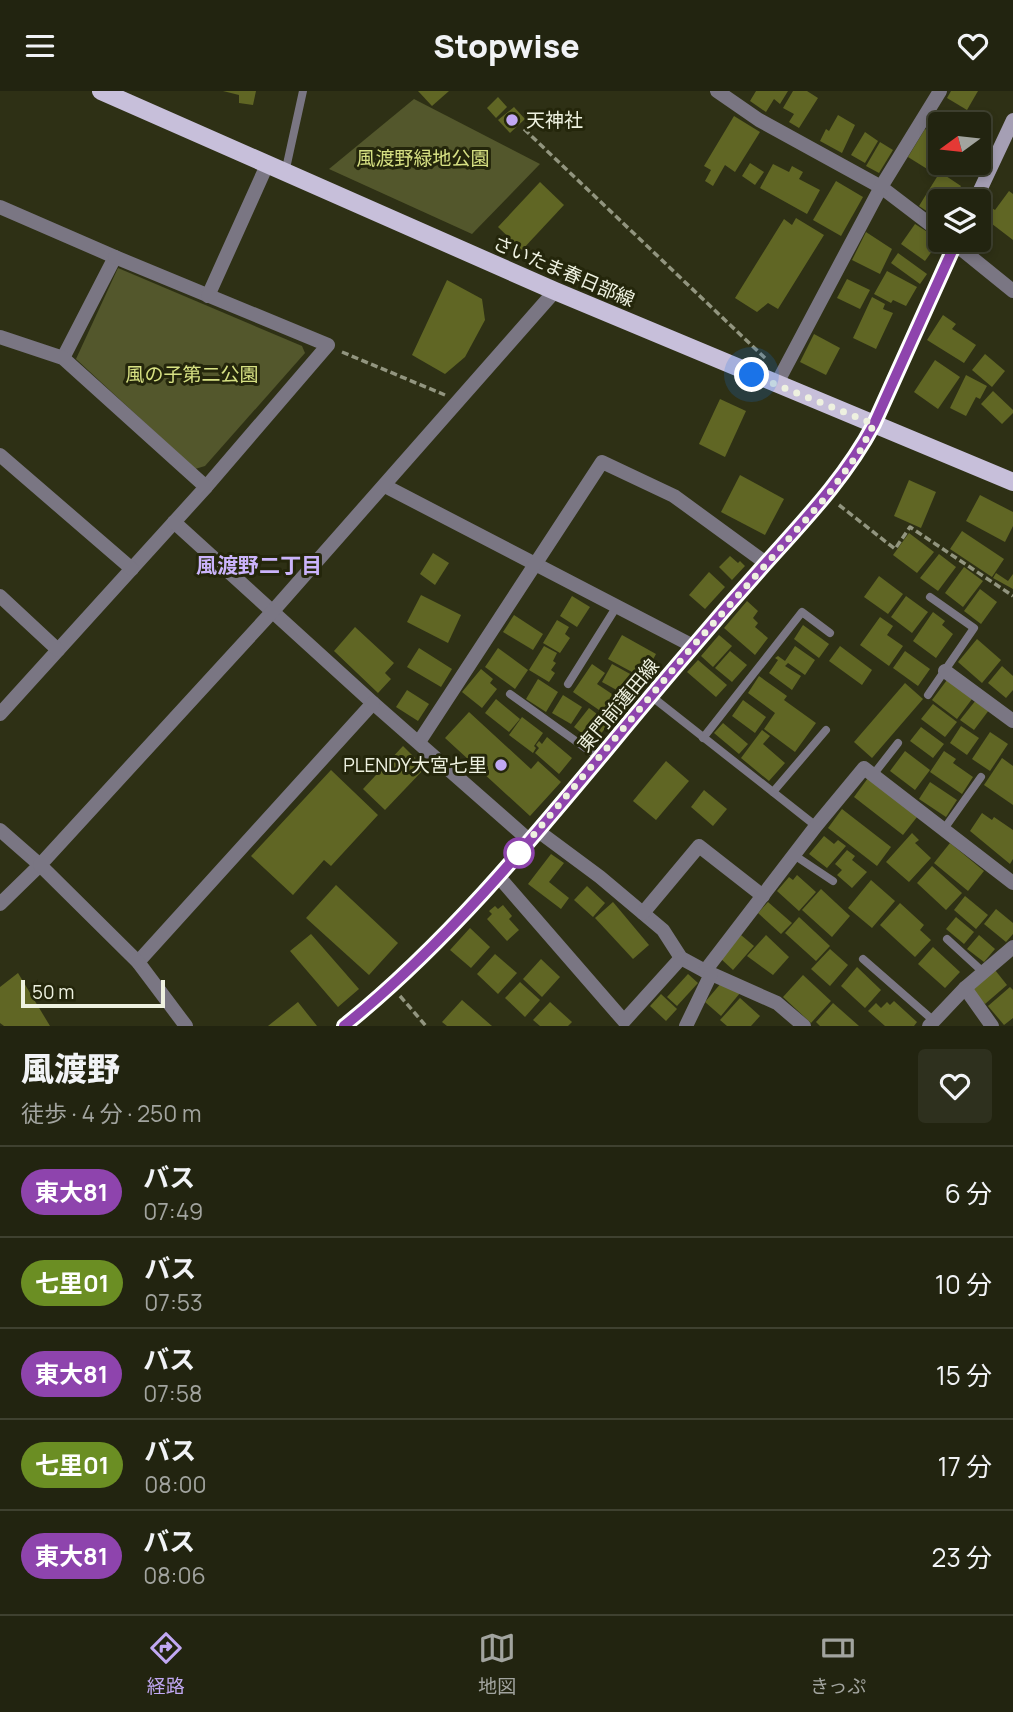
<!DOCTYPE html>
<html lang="ja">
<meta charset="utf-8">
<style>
:root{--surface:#222410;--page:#2e301e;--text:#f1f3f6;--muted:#a2a49f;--line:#3f4130;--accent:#c1a8f3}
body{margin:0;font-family:Manrope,"Noto Sans JP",sans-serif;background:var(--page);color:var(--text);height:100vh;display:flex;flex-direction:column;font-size:26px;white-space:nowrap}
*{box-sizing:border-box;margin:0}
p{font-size:23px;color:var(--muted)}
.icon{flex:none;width:38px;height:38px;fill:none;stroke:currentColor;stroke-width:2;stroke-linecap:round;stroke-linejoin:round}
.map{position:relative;height:935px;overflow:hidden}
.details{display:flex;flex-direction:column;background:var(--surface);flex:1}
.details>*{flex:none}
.badge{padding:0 14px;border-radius:23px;font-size:24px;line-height:46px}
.needle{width:46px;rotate:255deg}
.fabs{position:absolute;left:928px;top:21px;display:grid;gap:14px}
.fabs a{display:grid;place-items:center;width:63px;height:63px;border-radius:7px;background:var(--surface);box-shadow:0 4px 10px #0003,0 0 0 2px var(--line);font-size:35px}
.scale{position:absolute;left:21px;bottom:18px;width:144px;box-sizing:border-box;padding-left:7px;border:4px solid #eef1e0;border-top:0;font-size:19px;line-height:24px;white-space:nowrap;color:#eef1e0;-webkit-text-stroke:5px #24260b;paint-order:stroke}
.you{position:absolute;width:35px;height:35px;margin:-18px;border:5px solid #fff;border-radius:50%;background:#1a73e8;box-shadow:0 0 0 10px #1a73e833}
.map>.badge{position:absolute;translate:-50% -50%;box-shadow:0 0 0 4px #fff}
.round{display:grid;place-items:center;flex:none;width:74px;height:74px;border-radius:7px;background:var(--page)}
.headline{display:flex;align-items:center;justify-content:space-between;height:119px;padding:0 21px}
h1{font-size:33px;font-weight:800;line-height:52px}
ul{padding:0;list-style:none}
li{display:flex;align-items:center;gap:21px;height:91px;padding:0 21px;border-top:2px solid var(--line)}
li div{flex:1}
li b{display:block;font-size:26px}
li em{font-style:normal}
li .badge{min-width:77px;font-weight:700;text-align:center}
header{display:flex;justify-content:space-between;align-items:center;height:91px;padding:0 21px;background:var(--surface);font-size:32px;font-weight:800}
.dock{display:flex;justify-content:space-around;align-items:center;height:98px;border-top:2px solid var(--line);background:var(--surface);font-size:19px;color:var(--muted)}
.dock a{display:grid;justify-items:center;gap:4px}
.dock .on{color:var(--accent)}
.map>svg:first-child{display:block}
</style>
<header><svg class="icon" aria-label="menu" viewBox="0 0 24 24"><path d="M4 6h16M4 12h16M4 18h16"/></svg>Stopwise<svg class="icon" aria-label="heart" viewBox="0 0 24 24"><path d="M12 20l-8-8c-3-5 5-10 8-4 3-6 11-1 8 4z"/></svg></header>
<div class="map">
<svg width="1013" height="935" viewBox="0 0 1013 935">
<rect width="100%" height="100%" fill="#2e3015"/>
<g fill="#53572c">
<polygon points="414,8 540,73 472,143 329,78"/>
<polygon points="118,177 302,255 305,262 205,375 195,378 76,268"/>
</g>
<g fill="#606624">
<polygon points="223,0 256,0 253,14 239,12 239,4"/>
<polygon points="418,0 449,0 432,15"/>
<polygon points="756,0 788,0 780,13 774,8 766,21 750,10"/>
<polygon points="793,0 807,0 818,7 799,37 789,31 794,23 783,17"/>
<polygon points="951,0 978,0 967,19 947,7"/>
<polygon points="498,6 507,16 496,27 487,17"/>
<polygon points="514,16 525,28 510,42 498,29"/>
<polygon points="838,24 855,34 842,62 820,50 826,38 829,40"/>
<polygon points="734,25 760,41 735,81 725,74 713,95 705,90 711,79 704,75"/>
<polygon points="925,38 940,47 940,68 932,81 908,66"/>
<polygon points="865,41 878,50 865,72 851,64"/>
<polygon points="880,51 893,59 879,82 866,75"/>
<polygon points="750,72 764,81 755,94 742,85"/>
<polygon points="773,73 789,81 792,75 803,81 799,88 820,99 807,123 760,97"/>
<polygon points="940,81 961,95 954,106 955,110 940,110 940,129 919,115"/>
<polygon points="836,90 863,106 841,145 813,129"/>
<polygon points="540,91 564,114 522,159 498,136"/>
<polygon points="1009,100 1013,103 1013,149 983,126 990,116 995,119"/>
<polygon points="796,127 824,144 778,218 768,212 757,221 735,207 784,128 792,134"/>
<polygon points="915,133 940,149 925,170 901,153"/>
<polygon points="866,141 892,158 880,183 852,169"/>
<polygon points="898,162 927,183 920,193 891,172"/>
<polygon points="887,180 917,196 906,215 893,209 891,212 874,203"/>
<polygon points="847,188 870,199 860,218 837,207"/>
<polygon points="447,189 482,208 485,229 465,266 445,283 412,264"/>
<polygon points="872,206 885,213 883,218 893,222 876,258 853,247"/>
<polygon points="943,224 956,233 952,238 976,254 964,272 927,249"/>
<polygon points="814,243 840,257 826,284 800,271"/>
<polygon points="985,263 1005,280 992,296 972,279"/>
<polygon points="935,269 960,286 938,318 914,301"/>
<polygon points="966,284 987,295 980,308 976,306 966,325 950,317"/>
<polygon points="993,300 1013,319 1013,322 1002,333 981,313"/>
<polygon points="720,308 746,320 725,366 699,353"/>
<polygon points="740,384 784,408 765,444 721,421"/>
<polygon points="909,389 936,401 921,437 894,425"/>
<polygon points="980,404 1013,421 1013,435 1005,451 966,430"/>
<polygon points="962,440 1004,468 992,486 950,458"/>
<polygon points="909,442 934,461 917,482 893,464"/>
<polygon points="433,462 449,472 435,494 420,483"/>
<polygon points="939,463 956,476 938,500 920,487"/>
<polygon points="730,465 738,472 740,470 745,475 732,489 719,476"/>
<polygon points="964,476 983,490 963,516 945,502"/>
<polygon points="709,481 725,496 705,518 689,504"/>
<polygon points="996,482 1008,490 1013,483 1013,498 993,487"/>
<polygon points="879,485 903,503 888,523 864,506"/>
<polygon points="980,498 997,511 981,533 964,520"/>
<polygon points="421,504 461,524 448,552 407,531"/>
<polygon points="572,505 590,516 577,536 560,525"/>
<polygon points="906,505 928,521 912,542 891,526"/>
<polygon points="747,510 758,520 753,527 758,532 755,536 768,547 755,564 724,537"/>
<polygon points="933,521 945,530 942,534 953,543 936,567 913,550"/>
<polygon points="514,524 543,543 533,559 503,541"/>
<polygon points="880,526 893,535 887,544 903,555 889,575 860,554"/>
<polygon points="557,529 569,536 565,543 570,547 560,562 543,552"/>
<polygon points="803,534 829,553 819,567 794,548"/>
<polygon points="355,536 394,572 385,582 391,588 378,602 334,560"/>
<polygon points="622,544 656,563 643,587 608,568"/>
<polygon points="719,544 732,555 713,576 701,565"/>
<polygon points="977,548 1001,569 982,592 958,571"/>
<polygon points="544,555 557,562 553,570 556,572 551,579 555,582 549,591 529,579"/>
<polygon points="795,555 815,569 805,584 788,572 785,575 801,585 792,599 769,582 778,569 775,567 778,565 785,570"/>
<polygon points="840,555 872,579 862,594 829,570"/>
<polygon points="419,557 452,578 441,596 407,576"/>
<polygon points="498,557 528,579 515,598 485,576"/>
<polygon points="730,560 747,574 732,591 715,577"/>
<polygon points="905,560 930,578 918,595 893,577"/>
<polygon points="698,569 727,594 716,606 687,581"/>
<polygon points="592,573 605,582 597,593 624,611 612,628 573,601"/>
<polygon points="612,573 643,590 633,608 602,591"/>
<polygon points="1002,575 1013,585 1013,599 1006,607 988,592"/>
<polygon points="481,578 493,588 490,592 497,598 482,617 462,601"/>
<polygon points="759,585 787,605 784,609 816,632 795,661 764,638 775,622 748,602"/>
<polygon points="538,588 558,601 546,621 526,608"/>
<polygon points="947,589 972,608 957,628 932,609"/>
<polygon points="905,592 923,608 872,667 854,651"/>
<polygon points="407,599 429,613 418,630 396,616"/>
<polygon points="563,604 582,616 571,633 552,622"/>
<polygon points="496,608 520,628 509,641 485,622"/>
<polygon points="743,609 766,626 755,642 732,625"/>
<polygon points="976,609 989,619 974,639 960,629"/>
<polygon points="933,613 957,631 945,646 921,628"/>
<polygon points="589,617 609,632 594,652 574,636"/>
<polygon points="469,621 531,678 538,670 561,691 530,725 445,647"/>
<polygon points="522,626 543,642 534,655 536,657 533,662 509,644"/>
<polygon points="723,632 748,653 739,663 714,642"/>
<polygon points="961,635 979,647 967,664 950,652"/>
<polygon points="921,636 944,653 933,667 910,650"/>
<polygon points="762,639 770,645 763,653 785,672 769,690 741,667"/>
<polygon points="990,641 1008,653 990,680 972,668"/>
<polygon points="547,646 572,667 559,683 535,662 539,657 536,654 539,650 542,653"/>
<polygon points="403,655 425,677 385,719 363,698"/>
<polygon points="905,660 930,679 915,699 890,680"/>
<polygon points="944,660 956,668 953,672 973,686 962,703 930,681"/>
<polygon points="1002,667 1013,675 1013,714 984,694"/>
<polygon points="666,670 689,690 656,729 633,710"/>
<polygon points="331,679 378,724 331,775 324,769 293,804 251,765"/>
<polygon points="868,687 917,726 903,744 854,706"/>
<polygon points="930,691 957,709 946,726 919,708"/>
<polygon points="704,699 727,718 713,735 691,716"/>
<polygon points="842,718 891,756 877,775 828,737"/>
<polygon points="982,722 992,729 994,726 1013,739 1013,768 1010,773 970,740"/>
<polygon points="912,742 919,749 915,752 931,767 909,791 886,771"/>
<polygon points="824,745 834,753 838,749 846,755 827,777 809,763"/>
<polygon points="950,752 984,780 968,800 934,772"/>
<polygon points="847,759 855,765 852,769 867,781 852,797 837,784 842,779 835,773"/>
<polygon points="551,763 564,772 549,791 569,807 561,818 528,793"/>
<polygon points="932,775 962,802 946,819 917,792"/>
<polygon points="797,784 816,801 799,820 777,800 789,786 793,789"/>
<polygon points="871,789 895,810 872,837 848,817"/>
<polygon points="336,794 398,852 369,884 306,827"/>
<polygon points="587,795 605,812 593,826 574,809"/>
<polygon points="821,798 850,825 832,846 802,819"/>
<polygon points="965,805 988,824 976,838 954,819"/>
<polygon points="613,811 649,854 633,868 595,827"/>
<polygon points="768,811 792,832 781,843 758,822"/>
<polygon points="900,812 924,834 920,839 931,849 915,866 880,834"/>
<polygon points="503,814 512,825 509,828 519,839 507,850 487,828 492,823 489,820 495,815 498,818"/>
<polygon points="996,818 1013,832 1013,843 1006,851 984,833"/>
<polygon points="799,826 830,855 816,870 785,842"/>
<polygon points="956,826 974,841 964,853 946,838"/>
<polygon points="470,837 490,856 471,877 450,859"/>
<polygon points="311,843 359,898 338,916 290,860"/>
<polygon points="741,844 754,855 733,879 720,867"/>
<polygon points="766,844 789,866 773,884 747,865"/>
<polygon points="979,844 995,858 984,871 967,858"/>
<polygon points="933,856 960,881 945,897 918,873"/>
<polygon points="830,858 848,874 830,895 811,878"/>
<polygon points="495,863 517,882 498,903 477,883"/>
<polygon points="541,868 560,886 542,906 523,888"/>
<polygon points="857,876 881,899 865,917 841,895"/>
<polygon points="995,879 1007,894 985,913 972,898"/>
<polygon points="18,882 50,935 4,935 0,932 0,896"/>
<polygon points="688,883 698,892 677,915 667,906"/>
<polygon points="803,884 831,910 811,932 783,906"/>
<polygon points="520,891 540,909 525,926 505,907"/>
<polygon points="722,891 740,902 721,925 705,911"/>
<polygon points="1010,896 1013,899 1013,927 1004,934 988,915"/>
<polygon points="661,903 677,918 666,930 650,915"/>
<polygon points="740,907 760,925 751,935 727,935 720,929"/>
<polygon points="462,909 492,935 447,935 442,931"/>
<polygon points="894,910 917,931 914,935 885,935 868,920 876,912 881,917 887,911 890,914"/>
<polygon points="298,911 317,935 268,935"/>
<polygon points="550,911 572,931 568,935 540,935 533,929"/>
<polygon points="833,912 859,935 820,935 816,931"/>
</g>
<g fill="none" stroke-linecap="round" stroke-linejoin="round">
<g stroke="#92957f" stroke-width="3.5" stroke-dasharray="7 3.5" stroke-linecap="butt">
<polyline points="524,38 766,268"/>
<polyline points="342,261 445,304"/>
<polyline points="839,414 895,458 910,436 1013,505"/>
<polyline points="400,905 426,935"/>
</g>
<g stroke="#7a7683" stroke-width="8">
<polyline points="285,82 303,0"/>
<polyline points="568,593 617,515"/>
<polyline points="510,603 598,666"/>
<polyline points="928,604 974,537 930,506"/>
<polyline points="651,605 816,735"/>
<polyline points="703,647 802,521 830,542"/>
<polyline points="873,684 898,652"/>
<polyline points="773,701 826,639"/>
<polyline points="944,738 981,686"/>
<polyline points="794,764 833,790"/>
<polyline points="947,848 983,881"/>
<polyline points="863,868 934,930"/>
</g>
<g stroke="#7a7683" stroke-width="14">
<polyline points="717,0 759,29 881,96 940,141"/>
<polyline points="0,116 115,166 63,267"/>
<polyline points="950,149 1013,200"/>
<polyline points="115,166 328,254 206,396"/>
<polyline points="208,205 267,74"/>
<polyline points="0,246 63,267 206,396 0,623"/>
<polyline points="776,294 881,96 940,0"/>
<polyline points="0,364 132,478"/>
<polyline points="385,395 693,555"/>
<polyline points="174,431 373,612 530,750"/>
<polyline points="0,505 58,559"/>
<polyline points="945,580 1013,630"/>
<polyline points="419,651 602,371 674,405 766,472"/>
<polyline points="0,739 40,774 0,813"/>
<polyline points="538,740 600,786 663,839 681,867 705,880 777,912 804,935"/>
<polyline points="498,785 624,930 681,867"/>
<polyline points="643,822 699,755 763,805"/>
<polyline points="138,871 373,612"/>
<polyline points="705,880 816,735 864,677 1013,792"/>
<polyline points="965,897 992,935"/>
<polyline points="686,935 711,883"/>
<polyline points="929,935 965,897 1013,856"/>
</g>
<polyline stroke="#7a7683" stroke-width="14" points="186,935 138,871 40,774 273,520 555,200"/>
<g stroke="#a59fb4" stroke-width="14">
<polyline points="975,110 1013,29"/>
<path d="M344 935C479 826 581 683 694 554 722 522 750 490 778 458 814 419 849 380 874 333L957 149"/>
</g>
<polyline stroke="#c7bfda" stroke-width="18" points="101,0 555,200 1013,391"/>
</g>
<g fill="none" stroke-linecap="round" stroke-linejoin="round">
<g stroke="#fff" stroke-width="16">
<path id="line" d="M344 935C476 829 581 685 691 558 718 526 746 494 775 462 812 421 848 382 874 333L957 149"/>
</g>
<use href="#line" stroke="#8e44ad" stroke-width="10"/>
<polyline stroke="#eef1e0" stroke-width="7" stroke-dasharray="0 12.6" points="519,762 514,767 693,555 827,405 860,360 874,333 752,284"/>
</g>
<g fill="#c1a8f3" stroke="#24260b" stroke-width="2.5">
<circle cx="512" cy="29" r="7"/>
<circle cx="501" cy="674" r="7"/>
</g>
<circle fill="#fff" stroke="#8e44ad" stroke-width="3.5" cx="519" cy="762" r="14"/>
<g text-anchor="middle" stroke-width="6" stroke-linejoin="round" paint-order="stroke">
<g font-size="19" fill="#eef1e0" stroke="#24260b" text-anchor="start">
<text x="526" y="36">天神社</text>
<text x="487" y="681" text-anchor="end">PLENDY大宮七里</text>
</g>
<g font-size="19" fill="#d7e183" stroke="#24260b">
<text x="423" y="74">風渡野緑地公園</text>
<text x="192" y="290">風の子第二公園</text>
</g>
<g font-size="19" fill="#eef1e0" stroke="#24260b">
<text transform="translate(564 180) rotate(23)" y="7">さいたま春日部線</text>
<text transform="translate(618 614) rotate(-50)" y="7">東門前蓮田線</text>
</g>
<g font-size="21" font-weight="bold" fill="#cbb4fb" stroke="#24260b">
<text x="259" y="482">風渡野二丁目</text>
</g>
</g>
</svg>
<div class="fabs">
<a><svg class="needle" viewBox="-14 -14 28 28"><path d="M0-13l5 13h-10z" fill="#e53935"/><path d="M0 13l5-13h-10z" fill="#a2a49f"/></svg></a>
<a><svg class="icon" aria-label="layers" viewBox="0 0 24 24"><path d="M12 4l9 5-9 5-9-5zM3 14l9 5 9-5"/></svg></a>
</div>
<div class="scale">50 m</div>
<div class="you" style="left:752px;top:284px"></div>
</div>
<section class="details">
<div class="headline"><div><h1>風渡野</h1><p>徒歩 · 4 分 · 250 m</p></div><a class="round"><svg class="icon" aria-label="heart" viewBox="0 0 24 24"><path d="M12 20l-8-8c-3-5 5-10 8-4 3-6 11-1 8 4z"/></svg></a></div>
<ul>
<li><span class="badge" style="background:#8e44ad;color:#fff">東大81</span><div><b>バス</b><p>07:49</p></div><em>6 分</em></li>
<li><span class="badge" style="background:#6b8e23;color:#fff">七里01</span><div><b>バス</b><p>07:53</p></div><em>10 分</em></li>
<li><span class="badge" style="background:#8e44ad;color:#fff">東大81</span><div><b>バス</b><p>07:58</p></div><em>15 分</em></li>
<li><span class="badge" style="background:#6b8e23;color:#fff">七里01</span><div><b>バス</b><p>08:00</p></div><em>17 分</em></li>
<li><span class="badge" style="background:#8e44ad;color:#fff">東大81</span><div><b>バス</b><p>08:06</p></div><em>23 分</em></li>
</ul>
</section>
<nav class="dock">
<a class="on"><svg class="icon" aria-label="directions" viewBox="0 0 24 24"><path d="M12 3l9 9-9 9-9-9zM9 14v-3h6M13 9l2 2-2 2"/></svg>経路</a>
<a><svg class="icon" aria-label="map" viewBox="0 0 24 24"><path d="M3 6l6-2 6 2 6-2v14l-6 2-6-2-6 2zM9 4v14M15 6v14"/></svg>地図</a>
<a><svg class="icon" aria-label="tickets" viewBox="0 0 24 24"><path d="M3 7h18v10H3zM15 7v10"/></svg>きっぷ</a>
</nav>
